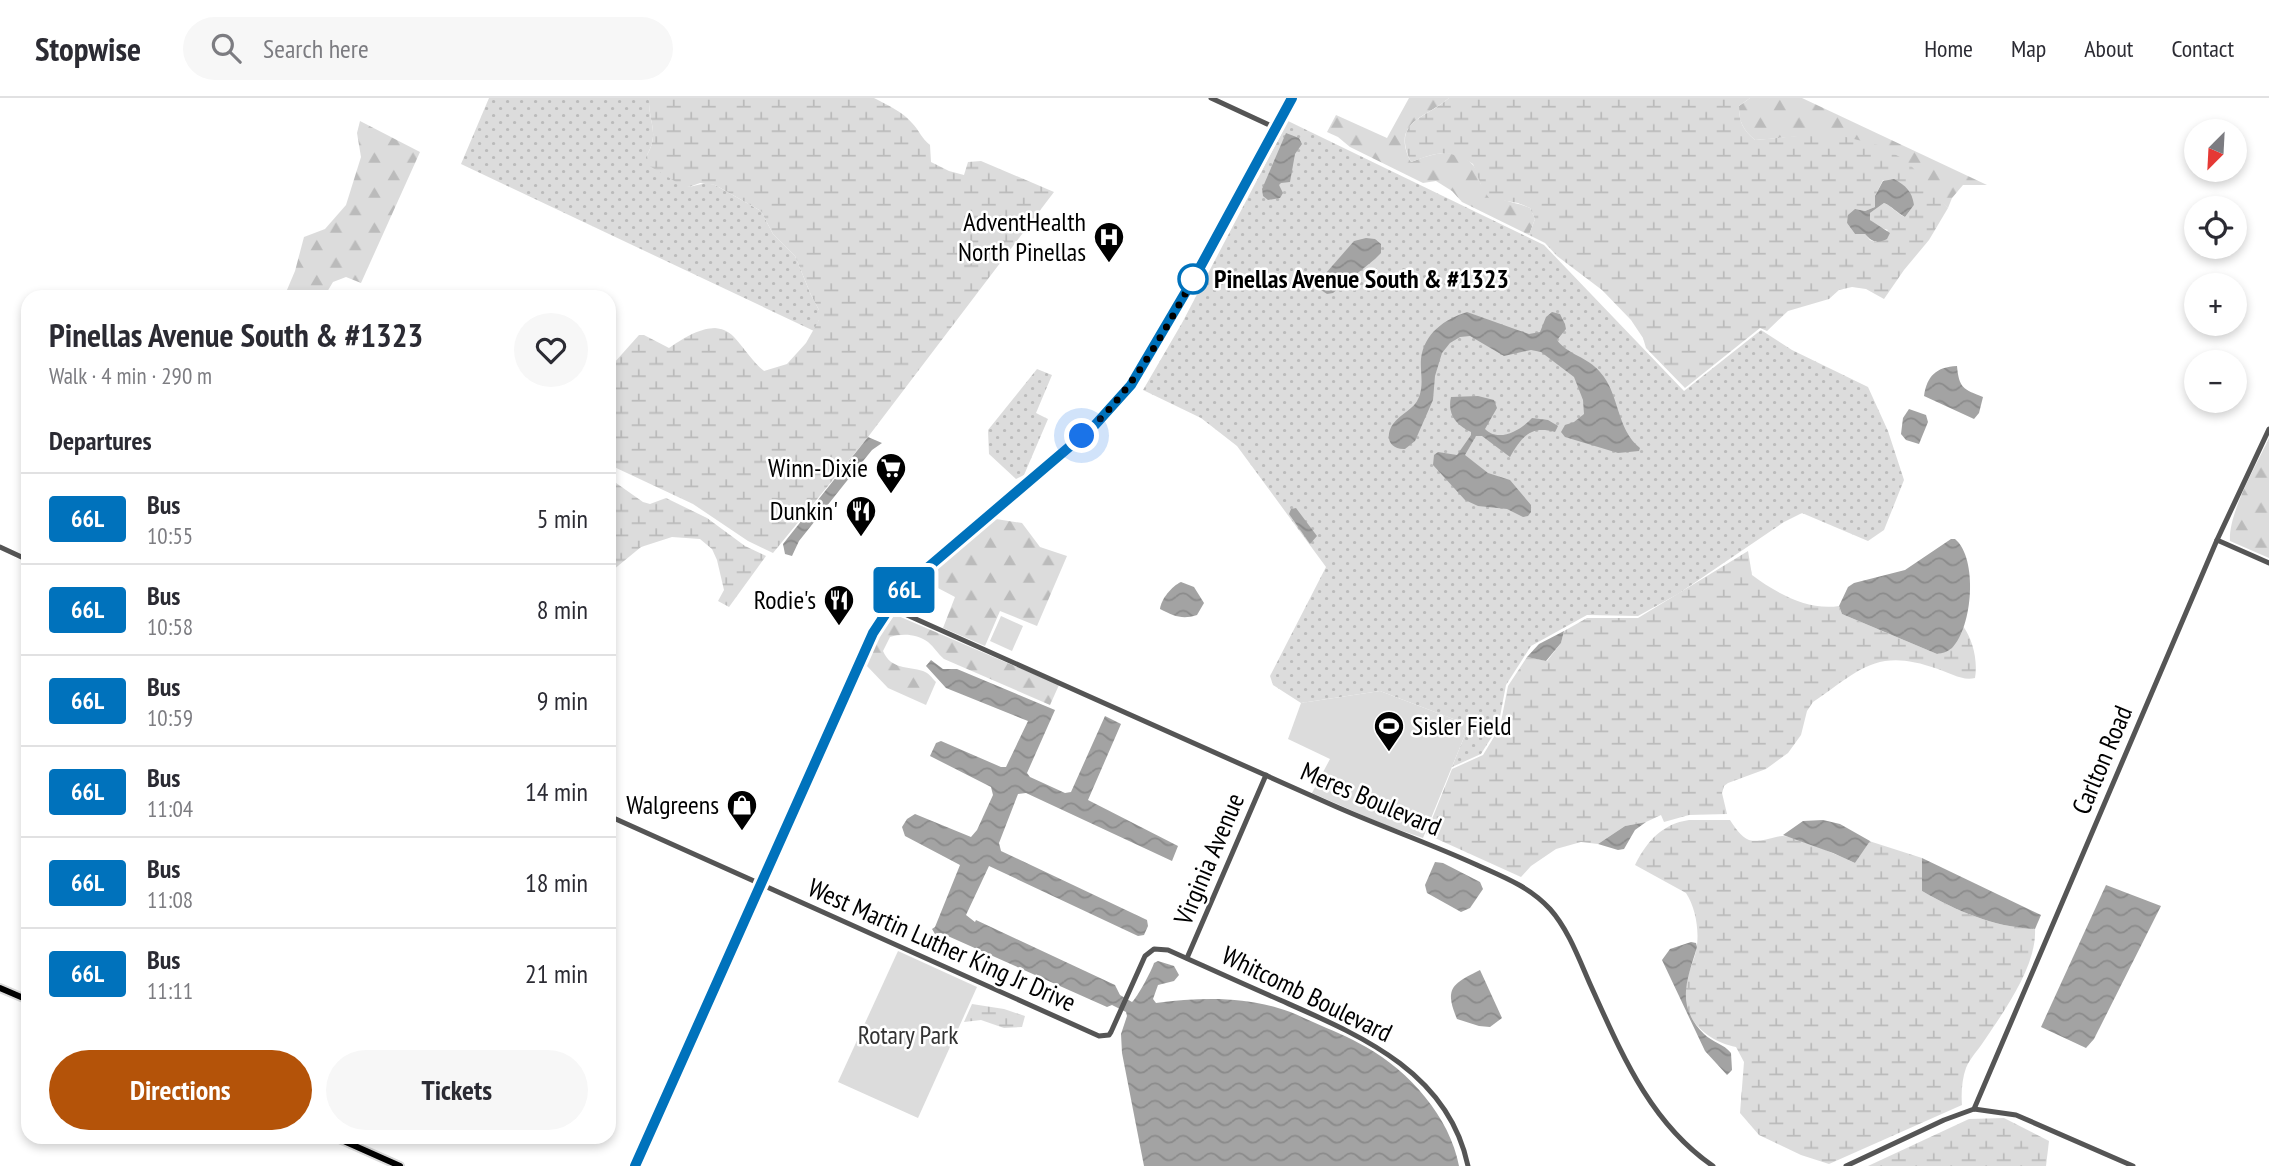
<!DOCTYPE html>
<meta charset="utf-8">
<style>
:root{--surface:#fff;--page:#f7f7f7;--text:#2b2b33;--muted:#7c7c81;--line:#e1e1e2;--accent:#b45309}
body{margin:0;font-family:"PT Sans Narrow",sans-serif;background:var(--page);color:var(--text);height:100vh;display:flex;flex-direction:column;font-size:26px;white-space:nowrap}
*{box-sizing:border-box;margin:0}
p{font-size:23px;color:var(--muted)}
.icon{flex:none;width:38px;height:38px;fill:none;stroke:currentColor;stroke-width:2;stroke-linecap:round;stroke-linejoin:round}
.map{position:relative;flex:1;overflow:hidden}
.panel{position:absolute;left:21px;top:192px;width:595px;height:854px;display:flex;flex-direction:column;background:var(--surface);border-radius:21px;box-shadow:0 4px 10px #0003}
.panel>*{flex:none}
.badge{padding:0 14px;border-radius:5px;font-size:24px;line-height:46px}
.needle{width:46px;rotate:204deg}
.tools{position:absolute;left:2184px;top:21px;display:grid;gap:14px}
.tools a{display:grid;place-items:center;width:63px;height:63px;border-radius:50%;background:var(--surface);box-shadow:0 4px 10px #0003;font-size:35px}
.you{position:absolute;width:35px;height:35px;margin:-18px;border:5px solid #fff;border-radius:50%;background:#1a73e8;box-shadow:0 0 0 10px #1a73e833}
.map>.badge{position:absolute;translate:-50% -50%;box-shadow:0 0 0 4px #fff}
h2{padding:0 28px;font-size:26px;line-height:63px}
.round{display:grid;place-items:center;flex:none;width:74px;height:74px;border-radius:37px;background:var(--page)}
.overview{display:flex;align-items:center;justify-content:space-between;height:119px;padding:0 28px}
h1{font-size:33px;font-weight:800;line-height:52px}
.cta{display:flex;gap:14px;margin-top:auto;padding:14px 28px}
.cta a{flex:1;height:80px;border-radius:42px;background:var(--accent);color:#fff;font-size:28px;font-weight:800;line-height:80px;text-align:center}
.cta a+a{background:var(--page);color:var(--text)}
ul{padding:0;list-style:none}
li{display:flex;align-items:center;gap:21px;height:91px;padding:0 28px;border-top:2px solid var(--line)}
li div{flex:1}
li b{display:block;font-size:26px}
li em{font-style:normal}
li .badge{min-width:77px;font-weight:700;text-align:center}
header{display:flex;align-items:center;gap:42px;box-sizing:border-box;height:98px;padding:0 35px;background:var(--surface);border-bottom:2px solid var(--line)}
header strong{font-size:33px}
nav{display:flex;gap:38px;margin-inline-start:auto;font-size:24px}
.search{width:490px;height:63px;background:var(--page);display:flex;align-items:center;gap:18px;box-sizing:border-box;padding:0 24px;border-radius:38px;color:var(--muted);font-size:26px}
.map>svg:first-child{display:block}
</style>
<header>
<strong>Stopwise</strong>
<div class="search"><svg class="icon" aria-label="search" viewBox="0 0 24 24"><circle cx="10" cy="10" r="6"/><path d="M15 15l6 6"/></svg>Search here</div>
<nav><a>Home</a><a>Map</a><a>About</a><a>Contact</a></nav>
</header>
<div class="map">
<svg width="2269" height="1068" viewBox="0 0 2269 1068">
<defs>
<pattern id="grass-dots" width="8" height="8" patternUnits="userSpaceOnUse" patternTransform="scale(1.75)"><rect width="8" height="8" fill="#dcdcdc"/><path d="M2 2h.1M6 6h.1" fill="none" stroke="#bbb" stroke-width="1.8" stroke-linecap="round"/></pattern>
<pattern id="forest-firs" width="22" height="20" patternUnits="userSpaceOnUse" patternTransform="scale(1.75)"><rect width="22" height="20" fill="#dcdcdc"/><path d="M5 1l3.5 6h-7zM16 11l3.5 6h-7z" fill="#bbb"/></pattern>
<pattern id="wetland-marsh" width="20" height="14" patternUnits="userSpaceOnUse" patternTransform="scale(1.75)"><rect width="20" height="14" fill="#dcdcdc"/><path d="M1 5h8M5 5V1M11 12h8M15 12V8" fill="none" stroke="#bbb"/></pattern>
<pattern id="water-waves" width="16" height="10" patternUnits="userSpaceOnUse" patternTransform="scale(1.75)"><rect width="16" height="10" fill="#a3a3a3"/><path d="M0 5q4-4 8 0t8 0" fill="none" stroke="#8b8b8b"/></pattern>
</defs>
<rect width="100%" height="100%" fill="#fff"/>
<g fill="url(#grass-dots)">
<path d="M489 0H649C648 23 660 35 647 57L689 89 706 85 715 87 761 113 773 136 795 158 811 197 819 212V222L814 233 461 66Z"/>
<polygon points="1288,23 1544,147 1684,293 1761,232 1792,252 1868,289 1888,333 1904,382 1884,432 1868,443 1802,415 1784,424 1678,496 1638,518 1587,517 1531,548 1506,587 1498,629 1481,656 1452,669 1469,627 1380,593 1301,605 1273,587 1270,578 1326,469 1237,348 1201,320 1143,292 1182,225"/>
<polygon points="1037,271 1052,277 1036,315 1048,321 1024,377 1016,381 989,356 988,332"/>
</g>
<g fill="url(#forest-firs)">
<path d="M1409 0H1449C1426 20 1390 24 1411 64 1431 56 1456 47 1473 67 1479 74 1478 86 1485 92 1499 104 1514 103 1530 110L1535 121 1529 137 1462 104 1452 93 1436 83 1423 85 1350 49 1338 39 1327 34 1336 17 1387 40Z"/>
<path d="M1750 0H1802L1987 87H1963L1952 100 1948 110 1935 97 1803 38 1755 42C1743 32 1739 24 1739 8Z"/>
<polygon points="360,23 420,54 361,185 346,179 333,184 324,199 284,199 295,173 304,139 325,131 346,107 361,59 357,35"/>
<path d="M2269 340V460L2230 443C2228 415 2257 366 2269 340Z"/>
<polygon points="996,421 1022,425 1040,449 1067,458 1037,528 1000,513 985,548 943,530 955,499 936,489 932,484 934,470"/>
<path d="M889 514 1059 587 1050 607 944 561C938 556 934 549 928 544 917 536 903 535 890 539L883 553C891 572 908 568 923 573 929 575 932 580 936 584L926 607 888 590 866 567 876 537Z"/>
</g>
<g fill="url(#wetland-marsh)" fill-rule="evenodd">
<path d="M649 0H874C887 7 902 13 912 25 919 32 922 41 930 47L931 64 949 73 964 77 968 64 981 63 1054 94 868 339 773 455 748 443 693 406 612 368 609 363V277L614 265 639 237H644L669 250C687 238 715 219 734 239 745 251 752 263 764 273L787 266 806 245 819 222V212L811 197 795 158 773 136 761 113 715 87 700 85 689 89 676 84 648 67 647 57C660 35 648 23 649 0Z"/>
<path d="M1449 0H1750L1739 8C1739 24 1743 32 1755 42L1830 35 1878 47 1907 63 1948 110 1929 142 1904 172 1884 201 1866 191 1852 189 1839 192 1829 201 1788 213 1767 233 1760 230 1685 290 1646 250 1643 240 1631 222 1602 192 1557 158 1545 145 1529 137 1535 121 1530 110 1518 105 1489 100 1482 90 1473 66C1447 50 1438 54 1411 64 1391 23 1425 21 1449 0ZM1883 82 1914 107 1905 119C1896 115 1893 109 1884 105L1870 115V122L1878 129 1888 132 1876 144 1870 142 1865 136H1855L1847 125 1855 111 1865 113 1875 109V98Z"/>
<polygon points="609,380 643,404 650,406 666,400 707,420 745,448 766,458 729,509 718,503 724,492 717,462 712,451 700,441 672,439 641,449 613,472 609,469"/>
<path d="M1748 453 1752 477C1776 495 1808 513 1839 508L1842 516 1937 556C1955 551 1956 544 1963 528 1973 542 1978 563 1975 580 1962 583 1950 575 1938 571 1877 549 1861 571 1813 604L1807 613 1801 637 1788 655 1766 671 1728 685 1724 688 1722 695 1727 716 1689 717 1664 724 1661 717 1646 724 1625 728 1598 746 1581 744 1556 751 1531 768 1521 779 1426 736 1452 671 1483 657 1500 629 1508 588 1527 559 1547 563 1561 545 1564 533 1587 520H1638Z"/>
<path d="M1689 722H1730C1734 728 1741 739 1749 742 1760 745 1772 739 1782 738 1794 737 1842 759 1855 765L1869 743 1922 760V793C1957 813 1993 829 2035 831 2037 868 2004 913 1984 943 1979 951 1970 960 1966 970 1962 981 1961 995 1962 1007L1829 1066 1801 1057 1759 1037 1740 1015 1744 964 1736 949C1710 944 1684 924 1685 895 1685 880 1693 867 1696 853 1700 835 1696 810 1686 795L1635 767C1647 743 1662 726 1689 722Z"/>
<polygon points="972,906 1004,911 1025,918 1022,929 1004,930 981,922 964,924"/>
<polygon points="2004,1020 2049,1043 2046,1068 1868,1068 1969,1021"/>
</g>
<g fill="#dcdcdc">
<polygon points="1001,518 1023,528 1012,553 990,543"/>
<polygon points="1380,593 1469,627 1423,740 1385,727 1312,695 1330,661 1288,641 1301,605"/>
<polygon points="898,853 977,889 918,1020 838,984"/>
</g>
<g fill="url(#water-waves)">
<polygon points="1286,35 1299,40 1302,46 1295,56 1290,84 1281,85 1279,87 1283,95 1280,100 1268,102 1263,98 1262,91"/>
<path d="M1894 81C1906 88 1912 93 1914 107L1905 119C1897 115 1892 108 1884 105L1870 115V122L1890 135 1887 141C1877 146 1872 144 1865 136H1855L1847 125 1848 117 1855 111 1865 113 1875 109V98L1883 83Z"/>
<polygon points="1366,140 1375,141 1381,146 1381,155 1375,161 1333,195 1327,196 1318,190 1319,183 1354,143"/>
<path d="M1467 214 1529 236 1540 234 1546 219 1552 214 1560 216 1565 226 1566 231 1557 242C1568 257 1588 259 1600 274 1620 296 1616 331 1640 350L1639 353 1618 355 1565 339 1561 334 1565 327 1574 324 1584 316 1583 302 1574 279 1541 254 1531 252 1504 258 1470 238 1460 239 1450 245 1442 255 1435 278 1433 302 1415 343 1405 351C1390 352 1384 339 1393 326 1401 315 1414 312 1419 299 1424 286 1420 274 1421 261 1424 235 1445 221 1467 214Z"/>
<path d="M1957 268C1959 290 1963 291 1983 299L1979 315 1974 321 1924 298C1927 278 1936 269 1957 268Z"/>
<path d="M1478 298 1494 302 1497 310 1485 331C1499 345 1521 332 1532 320L1548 322 1558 328 1555 334C1530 327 1522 339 1510 359L1482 338H1476L1465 357 1488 375 1510 382 1531 407V414L1528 418 1523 419 1507 411 1478 408 1465 402 1433 367 1434 357 1438 354 1457 357 1471 337V334C1456 327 1447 316 1451 299Z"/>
<polygon points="1909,311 1926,317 1928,324 1919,346 1906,342 1901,336 1903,320"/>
<polygon points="868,339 882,345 872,352 846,384 799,443 792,458 785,456 783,446"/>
<polygon points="1296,410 1317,438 1310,446 1289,416 1291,411"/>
<path d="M1951 441H1955C1978 460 1973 529 1952 550 1947 554 1943 555 1937 556L1842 516 1839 508 1848 489 1854 485 1905 472Z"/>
<path d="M1181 484 1194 489 1204 505 1197 517C1182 522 1174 518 1160 511 1161 501 1172 488 1181 484Z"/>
<polygon points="1564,533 1561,545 1546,563 1527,559 1539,546"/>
<path d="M931 562 943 571H957L1055 612 1027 675 1030 679 1065 695 1071 694 1105 618 1121 626 1088 702 1178 748 1172 763 1026 695 1018 696 999 745 1001 753 1147 822 1148 828 1144 837 1138 838 989 768 966 817 975 824 976 822 1115 887 1120 897 1132 904C1137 900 1152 872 1154 865L1158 863 1174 868 1179 877 1174 883 1158 887 1153 901 1156 905C1197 900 1238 898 1278 910 1290 913 1301 919 1313 924 1331 932 1349 939 1366 949 1409 973 1450 1019 1459 1068H1144L1122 955 1121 936 1127 918 1126 914 1112 907 1107 909 941 835 935 836 932 831 935 829 960 767 905 738 902 729 907 721 915 716 971 739 977 732 993 697 991 689 930 658 936 645 941 643 1001 669H1006L1028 623 946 590 926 568Z"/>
<polygon points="1823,722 1840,726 1870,743 1855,765 1833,755 1783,737 1803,723"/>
<polygon points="1646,724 1635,732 1624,751 1618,752 1598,746 1625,728"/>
<path d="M1922 760 2041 817 2035 831C1993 829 1957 813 1922 793Z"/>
<polygon points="1435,764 1443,765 1480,784 1483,791 1470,810 1461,814 1427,795 1425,787"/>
<polygon points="2106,787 2161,808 2094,941 2086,950 2041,929"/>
<path d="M1691 844 1696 845 1697 849C1687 883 1675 907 1704 936 1712 944 1724 946 1731 955L1732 972 1727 977 1705 953 1662 862 1670 851Z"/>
<path d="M1480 872 1502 920 1490 929 1479 928 1457 921C1444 890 1452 886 1480 872Z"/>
</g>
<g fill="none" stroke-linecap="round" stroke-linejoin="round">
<g stroke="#dbdbdb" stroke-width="10">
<g id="major">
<polyline points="0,890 28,902"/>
<polyline points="337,1040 400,1068"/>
<polyline points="635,1068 874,535 896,501 912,483 1095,327 1131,287 1178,209 1292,0"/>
</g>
</g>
<g stroke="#555" stroke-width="5">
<polyline points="1211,0 1276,30"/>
<polyline points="2217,442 2269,465"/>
<polyline points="0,449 28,462"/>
<path d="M889 509 1330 706C1379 728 1429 745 1477 767 1504 779 1530 789 1550 811 1568 831 1579 861 1590 886 1621 954 1649 1024 1713 1068"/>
<path d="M609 718 1099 938 1109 937 1111 934 1145 858 1154 851 1168 852C1206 869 1243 886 1280 902 1359 937 1448 973 1468 1068"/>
<polyline points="1187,860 1266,677"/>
<polyline points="1974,1011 2217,442 2269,331"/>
<polyline points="1846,1068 1944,1022 1974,1011 2016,1017 2133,1068"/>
</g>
<use href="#major" stroke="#000" stroke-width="6"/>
</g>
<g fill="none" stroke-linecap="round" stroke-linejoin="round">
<g stroke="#fff" stroke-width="16">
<polyline id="line" points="635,1068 873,535 896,500 912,483 1095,327 1131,287 1198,173 1292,0"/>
</g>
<use href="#line" stroke="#0072bc" stroke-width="10"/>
<path stroke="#000" stroke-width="7" stroke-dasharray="0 12.6" d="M1082 338C1134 293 1164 233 1198 173L1193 181"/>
</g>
<defs>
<g id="hospital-pin" transform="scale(1.575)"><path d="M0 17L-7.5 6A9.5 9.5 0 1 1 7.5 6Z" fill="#000" stroke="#fff"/><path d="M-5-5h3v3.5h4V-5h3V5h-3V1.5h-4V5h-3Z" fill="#fff"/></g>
<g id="supermarket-pin" transform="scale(1.575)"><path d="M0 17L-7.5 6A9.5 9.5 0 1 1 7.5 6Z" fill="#000" stroke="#fff"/><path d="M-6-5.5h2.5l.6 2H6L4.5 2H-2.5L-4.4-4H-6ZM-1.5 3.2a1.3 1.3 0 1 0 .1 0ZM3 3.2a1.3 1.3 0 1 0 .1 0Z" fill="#fff"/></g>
<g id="restaurant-pin" transform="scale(1.575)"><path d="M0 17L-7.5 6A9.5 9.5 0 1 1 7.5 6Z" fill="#000" stroke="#fff"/><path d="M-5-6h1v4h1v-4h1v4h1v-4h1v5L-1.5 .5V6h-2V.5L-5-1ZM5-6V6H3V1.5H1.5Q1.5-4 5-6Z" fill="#fff"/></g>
<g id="stadium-pin" transform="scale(1.575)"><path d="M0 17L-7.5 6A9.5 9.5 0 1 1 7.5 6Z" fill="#000" stroke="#fff"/><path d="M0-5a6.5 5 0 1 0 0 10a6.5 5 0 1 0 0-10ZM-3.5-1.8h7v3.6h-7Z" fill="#fff"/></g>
<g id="shop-pin" transform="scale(1.575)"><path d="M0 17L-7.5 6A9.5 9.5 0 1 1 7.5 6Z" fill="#000" stroke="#fff"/><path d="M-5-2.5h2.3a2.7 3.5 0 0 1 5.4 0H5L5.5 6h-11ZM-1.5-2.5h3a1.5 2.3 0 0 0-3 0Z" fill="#fff"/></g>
</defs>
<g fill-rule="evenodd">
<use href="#hospital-pin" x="1109" y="139"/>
<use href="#supermarket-pin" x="891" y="370"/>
<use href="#restaurant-pin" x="861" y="413"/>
<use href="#restaurant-pin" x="839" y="502"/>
<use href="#stadium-pin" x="1389" y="628"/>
<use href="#shop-pin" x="742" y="707"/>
</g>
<circle fill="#fff" stroke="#0072bc" stroke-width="3.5" cx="1193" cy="181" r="14"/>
<g text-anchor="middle" stroke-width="5" stroke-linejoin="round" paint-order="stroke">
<g font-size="26" fill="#000" stroke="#fff" text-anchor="end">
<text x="1086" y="133">AdventHealth<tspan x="1086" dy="30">North Pinellas</tspan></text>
<text x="868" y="379">Winn-Dixie</text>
<text x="838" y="422">Dunkin'</text>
<text x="816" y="511">Rodie's</text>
<text x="1412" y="637" text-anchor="start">Sisler Field</text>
<text x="719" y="716">Walgreens</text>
</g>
<g font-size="26" font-weight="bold" fill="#000" stroke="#fff" text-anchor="start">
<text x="1214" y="190">Pinellas Avenue South &amp; #1323</text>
</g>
<g font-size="26" fill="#000" stroke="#fff">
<text transform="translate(2102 662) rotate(-67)" y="9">Carlton Road</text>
<text transform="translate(1371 701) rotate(23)" y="9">Meres Boulevard</text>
<text transform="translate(1209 761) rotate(-67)" y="9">Virginia Avenue</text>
<text transform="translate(942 847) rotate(24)" y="9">West Martin Luther King Jr Drive</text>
<text transform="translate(1307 896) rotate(26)" y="9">Whitcomb Boulevard</text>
</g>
<g font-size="26" fill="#333" stroke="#fff">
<text x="908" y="946">Rotary Park</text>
</g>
</g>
</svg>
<div class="tools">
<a><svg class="needle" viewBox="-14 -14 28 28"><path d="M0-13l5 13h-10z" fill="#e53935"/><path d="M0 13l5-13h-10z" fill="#7c7c81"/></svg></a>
<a><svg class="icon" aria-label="locate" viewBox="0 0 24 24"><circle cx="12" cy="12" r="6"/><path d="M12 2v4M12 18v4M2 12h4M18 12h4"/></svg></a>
<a>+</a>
<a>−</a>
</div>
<div class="you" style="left:1082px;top:338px"></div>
<b class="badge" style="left:904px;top:492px;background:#0072bc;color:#fff">66L</b>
<section class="panel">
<div class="overview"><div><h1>Pinellas Avenue South &amp; #1323</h1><p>Walk · 4 min · 290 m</p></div><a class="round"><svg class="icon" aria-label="heart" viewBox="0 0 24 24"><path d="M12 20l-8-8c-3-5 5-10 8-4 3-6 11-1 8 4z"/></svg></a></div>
<h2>Departures</h2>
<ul>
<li><span class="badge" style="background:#0072bc;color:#fff">66L</span><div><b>Bus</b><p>10:55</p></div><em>5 min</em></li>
<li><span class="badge" style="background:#0072bc;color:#fff">66L</span><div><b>Bus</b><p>10:58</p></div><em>8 min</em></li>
<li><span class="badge" style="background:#0072bc;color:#fff">66L</span><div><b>Bus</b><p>10:59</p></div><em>9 min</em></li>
<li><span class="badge" style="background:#0072bc;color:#fff">66L</span><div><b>Bus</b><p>11:04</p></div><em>14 min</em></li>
<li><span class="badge" style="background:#0072bc;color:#fff">66L</span><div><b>Bus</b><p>11:08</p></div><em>18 min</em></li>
<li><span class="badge" style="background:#0072bc;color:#fff">66L</span><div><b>Bus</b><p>11:11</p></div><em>21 min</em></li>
</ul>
<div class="cta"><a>Directions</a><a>Tickets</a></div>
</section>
</div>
